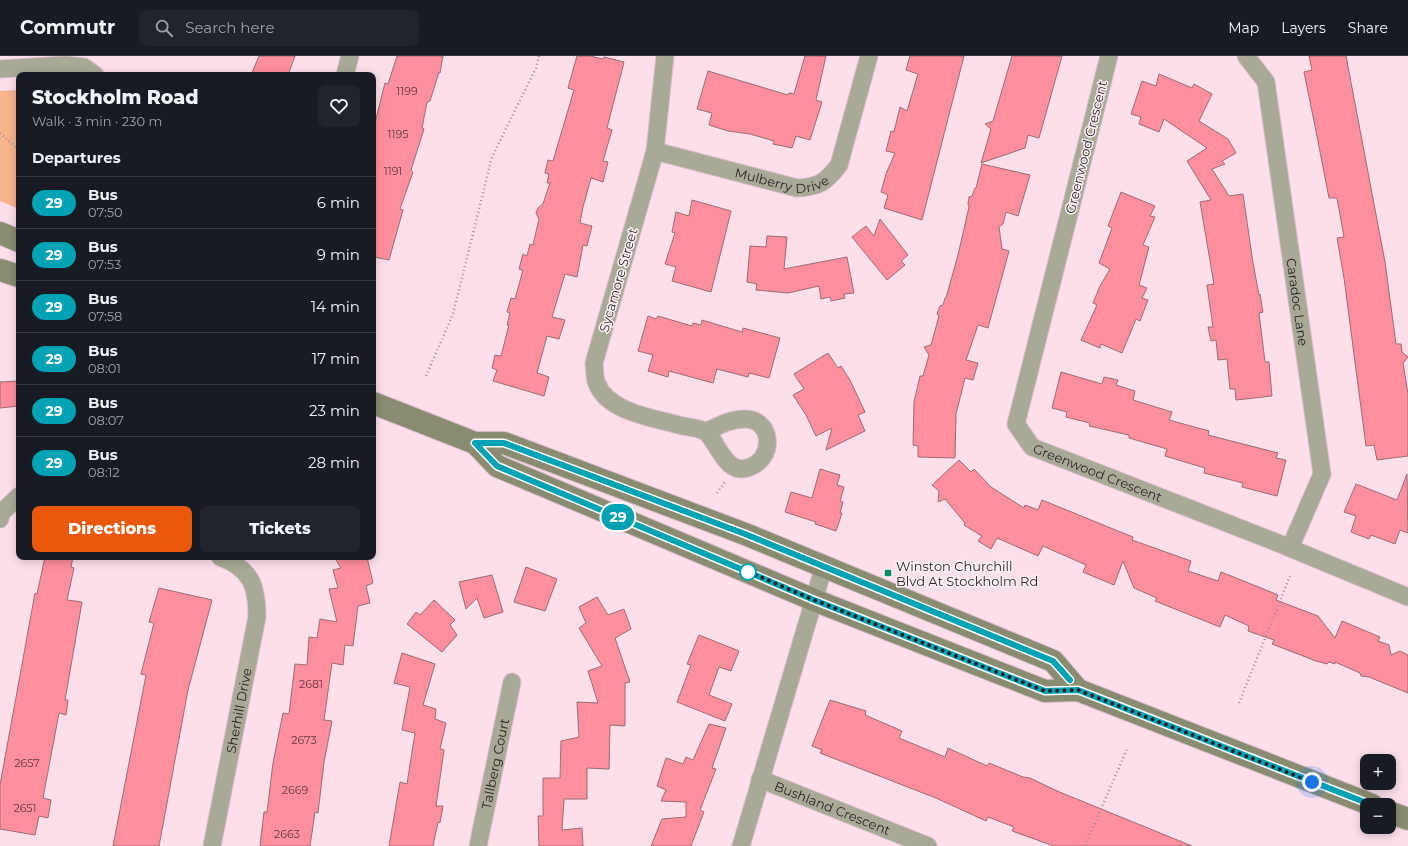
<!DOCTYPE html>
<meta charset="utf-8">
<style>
:root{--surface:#171b24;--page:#20242c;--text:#f1f3f6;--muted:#9ea1a6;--line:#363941;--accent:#ea580c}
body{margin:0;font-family:Montserrat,sans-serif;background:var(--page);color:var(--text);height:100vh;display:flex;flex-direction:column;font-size:15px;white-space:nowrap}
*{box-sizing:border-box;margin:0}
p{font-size:13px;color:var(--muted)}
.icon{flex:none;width:22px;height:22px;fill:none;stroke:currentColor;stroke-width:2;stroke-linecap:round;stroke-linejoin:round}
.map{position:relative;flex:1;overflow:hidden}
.side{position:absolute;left:16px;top:16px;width:360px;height:488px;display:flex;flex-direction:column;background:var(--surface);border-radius:8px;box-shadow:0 2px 10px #0003}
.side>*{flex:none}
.badge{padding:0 8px;border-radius:13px;font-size:14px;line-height:26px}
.tools{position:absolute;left:1360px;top:698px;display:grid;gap:8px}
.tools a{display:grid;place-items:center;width:36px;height:36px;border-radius:8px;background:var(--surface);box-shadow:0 2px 10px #0003;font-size:20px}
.you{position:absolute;width:20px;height:20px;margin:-10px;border:3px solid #fff;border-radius:50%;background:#1a73e8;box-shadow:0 0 0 6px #1a73e833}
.map>.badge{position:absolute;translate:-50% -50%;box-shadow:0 0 0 2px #fff}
h2{padding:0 16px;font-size:15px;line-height:36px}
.round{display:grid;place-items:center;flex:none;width:42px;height:42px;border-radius:8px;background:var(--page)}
.summary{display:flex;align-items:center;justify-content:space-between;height:68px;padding:0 16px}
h1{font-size:19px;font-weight:800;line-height:30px}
.button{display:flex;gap:8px;margin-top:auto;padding:8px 16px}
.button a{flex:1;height:46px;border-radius:8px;background:var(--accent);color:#fff;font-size:16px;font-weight:800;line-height:46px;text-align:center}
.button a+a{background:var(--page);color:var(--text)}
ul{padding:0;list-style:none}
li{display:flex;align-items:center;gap:12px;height:52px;padding:0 16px;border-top:1px solid var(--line)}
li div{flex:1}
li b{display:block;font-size:15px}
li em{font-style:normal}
li .badge{min-width:44px;font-weight:700;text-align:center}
header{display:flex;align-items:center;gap:24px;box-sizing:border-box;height:56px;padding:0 20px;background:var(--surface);border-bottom:1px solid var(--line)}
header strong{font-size:19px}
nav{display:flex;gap:22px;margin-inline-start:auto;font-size:14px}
.search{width:280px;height:36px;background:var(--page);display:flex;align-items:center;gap:10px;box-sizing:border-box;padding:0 14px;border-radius:8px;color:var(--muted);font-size:15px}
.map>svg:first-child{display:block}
</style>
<header>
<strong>Commutr</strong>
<div class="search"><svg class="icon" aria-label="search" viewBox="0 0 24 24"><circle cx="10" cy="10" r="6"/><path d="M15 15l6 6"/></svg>Search here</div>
<nav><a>Map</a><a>Layers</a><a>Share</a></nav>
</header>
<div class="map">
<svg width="1408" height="790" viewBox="0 0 1408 790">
<rect width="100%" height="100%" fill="#fcdfeb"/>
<polygon fill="#f8b48b" points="19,34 19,153 0,145 0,35"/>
<g fill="#ff8e9e" stroke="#9a6d72">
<polygon points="259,0 295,0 288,19 251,19"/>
<polygon points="397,0 443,0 440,17 439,16 430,45 427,46 422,72 424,73 411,114 413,116 400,153 403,154 389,204 373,201 373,66 375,67 385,27 388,28"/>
<polygon points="577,0 590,0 603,3 604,1 624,6 607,72 612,74 603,105 608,106 603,126 591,122 583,151 580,167 592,170 587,190 583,189 577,221 565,218 552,261 565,264 559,283 547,280 537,317 549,321 544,340 493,325 497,314 492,312 495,299 501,300 509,269 507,269 510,257 507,256 511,242 515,243 523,214 519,213 523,198 527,200 530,188 533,189 539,163 536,157 538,152 543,148 550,127 547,127 549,118 545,117 548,104 553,105 574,34 568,32"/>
<polygon points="805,0 826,0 816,44 822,46 810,84 796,80 792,92 773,88 774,85 750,78 728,75 709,69 712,57 697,53 708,15 788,39 789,37 794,38"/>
<polygon points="910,0 964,0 922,164 884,152 888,139 881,136 886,118 895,97 886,95 891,75 894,76 900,51 907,55 918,18 906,14"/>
<polygon points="1012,0 1062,0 1039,82 1028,79 1025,92 981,107 991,73 985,68 993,65"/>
<polygon points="1309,0 1346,0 1385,206 1396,288 1401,288 1402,296 1408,301 1403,307 1408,338 1408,400 1377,404 1374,389 1366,390 1344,222 1337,182 1344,181 1337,142 1329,142 1316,75 1304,16 1312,14"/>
<polygon points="1159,18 1192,32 1194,28 1212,38 1199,65 1228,83 1236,97 1222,105 1225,108 1212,113 1229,140 1243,138 1253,207 1259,239 1260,238 1263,256 1259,257 1265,306 1269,306 1272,340 1236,344 1235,333 1230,333 1227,303 1218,304 1216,284 1211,285 1208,271 1213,271 1207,229 1214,228 1200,146 1211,144 1187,105 1207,92 1164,63 1159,76 1139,68 1141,61 1131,58 1142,25 1156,30"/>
<polygon points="982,108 1030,119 1018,160 1006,156 1003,168 999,171 1002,193 1009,195 988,272 978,269 966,304 978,307 973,324 965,322 956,358 955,402 918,401 918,390 913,389 914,346 920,320 923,320 929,299 924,291 931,289 939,260 937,258 940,250 943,249 945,242 946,242 958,199 969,151 968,148 969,141 972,140 975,132 976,132"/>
<polygon points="1121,136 1155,150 1150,160 1155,161 1143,189 1149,191 1139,229 1147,232 1142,242 1148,244 1140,265 1136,263 1122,297 1101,288 1100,292 1081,284 1097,249 1093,247 1100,230 1110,213 1099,207 1112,172 1108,170"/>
<polygon points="692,144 731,155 711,236 672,225 676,211 665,208 675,177 672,176 676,156 689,160"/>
<polygon points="880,163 908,199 901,205 905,209 887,224 852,181 866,170 874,180"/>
<polygon points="767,180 787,181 784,213 847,201 854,237 844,238 845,242 831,245 830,241 821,243 819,230 788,237 756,234 757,228 747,226 750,190 766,191"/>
<polygon points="648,260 656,263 658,260 692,270 693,267 701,269 702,264 742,276 743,272 780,282 769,322 749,317 748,321 717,313 713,327 669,315 668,321 648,315 653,299 638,295"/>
<polygon points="828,297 838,312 841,310 850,324 865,356 858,359 865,375 826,394 832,372 816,380 806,359 793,339 804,333 794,318"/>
<polygon points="1061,316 1102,328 1104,321 1118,324 1116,329 1135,335 1133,344 1172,356 1169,364 1209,375 1208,379 1278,397 1276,402 1286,404 1277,440 1242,431 1243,427 1204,417 1205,412 1165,400 1167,393 1129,382 1129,379 1089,370 1090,367 1066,361 1067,356 1052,352"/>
<polygon points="19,325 19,350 0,352 0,326"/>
<polygon points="959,404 971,416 974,413 991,431 1024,452 1025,449 1038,454 1042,444 1118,475 1133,481 1132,484 1191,505 1188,515 1218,525 1221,516 1261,532 1278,539 1276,544 1318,560 1335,582 1342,565 1380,581 1378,585 1389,589 1391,599 1400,595 1408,599 1408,637 1369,621 1361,620 1360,617 1335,606 1335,608 1329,606 1327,608 1316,605 1272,588 1274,584 1248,575 1249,570 1225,559 1220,571 1155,545 1157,542 1134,532 1123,505 1114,529 1083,516 1086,509 1043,490 1038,500 997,482 991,493 978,485 982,480 964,469 965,467 945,443 938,446 939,435 932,429"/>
<polygon points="820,413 840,419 837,429 844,431 840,445 843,446 840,457 842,457 836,475 815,468 816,466 785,456 791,436 812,442"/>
<polygon points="1407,418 1408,477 1400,474 1395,488 1371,479 1369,483 1351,476 1356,460 1344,456 1356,428 1397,444"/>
<polygon points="45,501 73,501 71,511 74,512 67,544 82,546 65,644 68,644 66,659 59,657 43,742 51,744 48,762 39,760 35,779 0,773 0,729 35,537 37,538"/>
<polygon points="334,501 367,501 373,527 366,530 370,547 358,550 353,590 345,589 343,609 332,607 324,664 332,665 324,706 318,757 315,756 310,790 260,790 264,756 267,756 273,707 283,657 289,658 295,608 307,609 309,581 317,582 320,563 337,566 329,533 338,532 333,514 341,512"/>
<polygon points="526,511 557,523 545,555 514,546"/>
<polygon points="492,519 503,556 484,562 477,542 466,553 459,526"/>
<polygon points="159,532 212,544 188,634 159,790 113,790 146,619 141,618 154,567 149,566"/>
<polygon points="597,541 608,559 624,553 631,573 615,582 630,626 625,627 625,670 610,669 609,713 587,712 587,743 564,743 562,774 582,772 583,790 539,790 538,760 543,760 543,722 560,722 561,685 579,681 577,646 598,647 588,615 602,610 579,572 586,567 579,551"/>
<polygon points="434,544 455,564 450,569 457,579 442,596 407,568 416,556 420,559"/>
<polygon points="699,579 739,595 731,615 719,611 709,639 732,648 725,665 677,646 691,609 687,608"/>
<polygon points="402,597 435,608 423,649 436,653 435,663 446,667 440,693 444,694 436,750 443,750 440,767 438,766 433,790 389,790 400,726 407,728 415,677 402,674 410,631 394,627"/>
<polygon points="830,644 866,655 865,659 902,675 899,682 945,701 948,692 987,710 989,707 1023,721 1030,722 1057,735 1192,790 1054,790 1012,775 1014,771 988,761 986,765 936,742 820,697 822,694 812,690"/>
<polygon points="709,668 726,672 712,712 716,713 700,754 704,756 691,790 651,790 662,763 686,761 686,746 661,745 666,734 657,730 666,702 683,708 686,701 693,704"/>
</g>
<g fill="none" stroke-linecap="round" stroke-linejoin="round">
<g stroke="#d7bcc7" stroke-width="19">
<g id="street">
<path d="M665 0 655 95 594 307C595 313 594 322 597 328 609 357 655 362 683 370 689 371 698 372 704 375 717 382 724 419 747 412 776 404 773 363 745 363 730 363 718 370 705 376"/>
<path id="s1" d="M1109 0 1016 368 1032 391 1273 485 1408 541"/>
<path id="s2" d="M1246 0 1266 26 1322 418 1290 492"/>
<polyline points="0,13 66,9 84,11 95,19"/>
<polyline points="345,19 350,0"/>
<path id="s3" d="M655 95 797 132C819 131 826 126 839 109L869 0"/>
<polyline points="0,463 1,457 19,440"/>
<path id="s4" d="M760 723 928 790"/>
<path id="s5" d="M212 790 257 561C257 529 251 513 220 501"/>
<path id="s6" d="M478 790 512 626"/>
<polyline points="741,790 824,510"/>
</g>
</g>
<g stroke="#d7bcc7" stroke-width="24">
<g id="secondary">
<polyline points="0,177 19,185"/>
<polyline points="0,214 19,220"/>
<polyline points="373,347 475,387 504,387 745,478 1053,605 1078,634"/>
<polyline points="475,387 497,410 814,544 1045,635 1078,634 1372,749"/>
<polyline points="1389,756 1408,763"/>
</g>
</g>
<g stroke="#a58d97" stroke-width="2.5" stroke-dasharray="1 3" stroke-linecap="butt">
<polyline points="0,77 19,94"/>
<polyline points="426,320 453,258 492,101 536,12 539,0"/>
<polyline points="717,437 725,426"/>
<polyline points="1239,647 1290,520"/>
<polyline points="1085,790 1127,693"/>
</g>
<use href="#street" stroke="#a8aa97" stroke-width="17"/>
<use href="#secondary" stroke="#898c70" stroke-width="22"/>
</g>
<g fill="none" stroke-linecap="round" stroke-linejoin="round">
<g stroke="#fff" stroke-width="9">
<polyline id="line" points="1070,624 1053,605 745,478 504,387 475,387 497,410 814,544 1045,635 1078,634 1372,749"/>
</g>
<use href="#line" stroke="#00a3b4" stroke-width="6"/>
<polyline stroke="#2e1d25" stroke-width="4" stroke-dasharray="0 7.2" points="748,516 742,513 814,544 1045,635 1078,634 1312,726"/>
</g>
<circle fill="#fff" stroke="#00a3b4" stroke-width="2" cx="748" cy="516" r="8"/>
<rect fill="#03886c" stroke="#fcf2f6" stroke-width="1.5" x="884" y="513" width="8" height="8" rx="2"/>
<g text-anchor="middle" stroke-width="3" stroke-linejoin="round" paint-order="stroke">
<g font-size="11" fill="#623943">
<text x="407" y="39">1199</text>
<text x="398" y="82">1195</text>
<text x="393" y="119">1191</text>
<text x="311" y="632">2681</text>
<text x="304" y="688">2673</text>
<text x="27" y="711">2657</text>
<text x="295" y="738">2669</text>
<text x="25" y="756">2651</text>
<text x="287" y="782">2663</text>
</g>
<g font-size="13" fill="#2e1d25" stroke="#fcf2f6">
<text transform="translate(1086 91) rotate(-76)" y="5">Greenwood Crescent</text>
<text dy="5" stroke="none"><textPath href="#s3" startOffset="131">Mulberry Drive</textPath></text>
<text transform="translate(618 224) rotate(-74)" y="5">Sycamore Street</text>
<text dy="5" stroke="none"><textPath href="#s2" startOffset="255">Caradoc Lane</textPath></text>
<text dy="5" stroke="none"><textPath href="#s1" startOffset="478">Greenwood Crescent</textPath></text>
<text dy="5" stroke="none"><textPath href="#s5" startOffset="138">Sherhill Drive</textPath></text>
<text dy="5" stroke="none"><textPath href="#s6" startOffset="84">Tallberg Court</textPath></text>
<text dy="5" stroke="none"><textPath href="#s4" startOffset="78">Bushland Crescent</textPath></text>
</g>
<g font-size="13" fill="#2e1d25" stroke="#fcf2f6" text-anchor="start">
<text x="896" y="515">Winston Churchill<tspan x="896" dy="15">Blvd At Stockholm Rd</tspan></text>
</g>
</g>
</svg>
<div class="tools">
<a>+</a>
<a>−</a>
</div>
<div class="you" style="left:1312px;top:726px"></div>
<b class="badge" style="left:618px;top:461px;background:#00a3b4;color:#fff">29</b>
<section class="side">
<div class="summary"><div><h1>Stockholm Road</h1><p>Walk · 3 min · 230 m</p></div><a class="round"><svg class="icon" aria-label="heart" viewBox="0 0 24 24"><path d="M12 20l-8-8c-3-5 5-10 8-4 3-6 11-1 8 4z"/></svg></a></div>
<h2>Departures</h2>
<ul>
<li><span class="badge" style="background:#00a3b4;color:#fff">29</span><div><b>Bus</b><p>07:50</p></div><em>6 min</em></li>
<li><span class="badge" style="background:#00a3b4;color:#fff">29</span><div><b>Bus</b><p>07:53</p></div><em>9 min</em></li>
<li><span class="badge" style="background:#00a3b4;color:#fff">29</span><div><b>Bus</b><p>07:58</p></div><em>14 min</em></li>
<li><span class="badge" style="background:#00a3b4;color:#fff">29</span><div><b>Bus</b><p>08:01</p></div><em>17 min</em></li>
<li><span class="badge" style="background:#00a3b4;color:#fff">29</span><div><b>Bus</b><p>08:07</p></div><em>23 min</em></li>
<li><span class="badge" style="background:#00a3b4;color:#fff">29</span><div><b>Bus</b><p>08:12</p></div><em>28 min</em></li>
</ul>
<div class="button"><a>Directions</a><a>Tickets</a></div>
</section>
</div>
